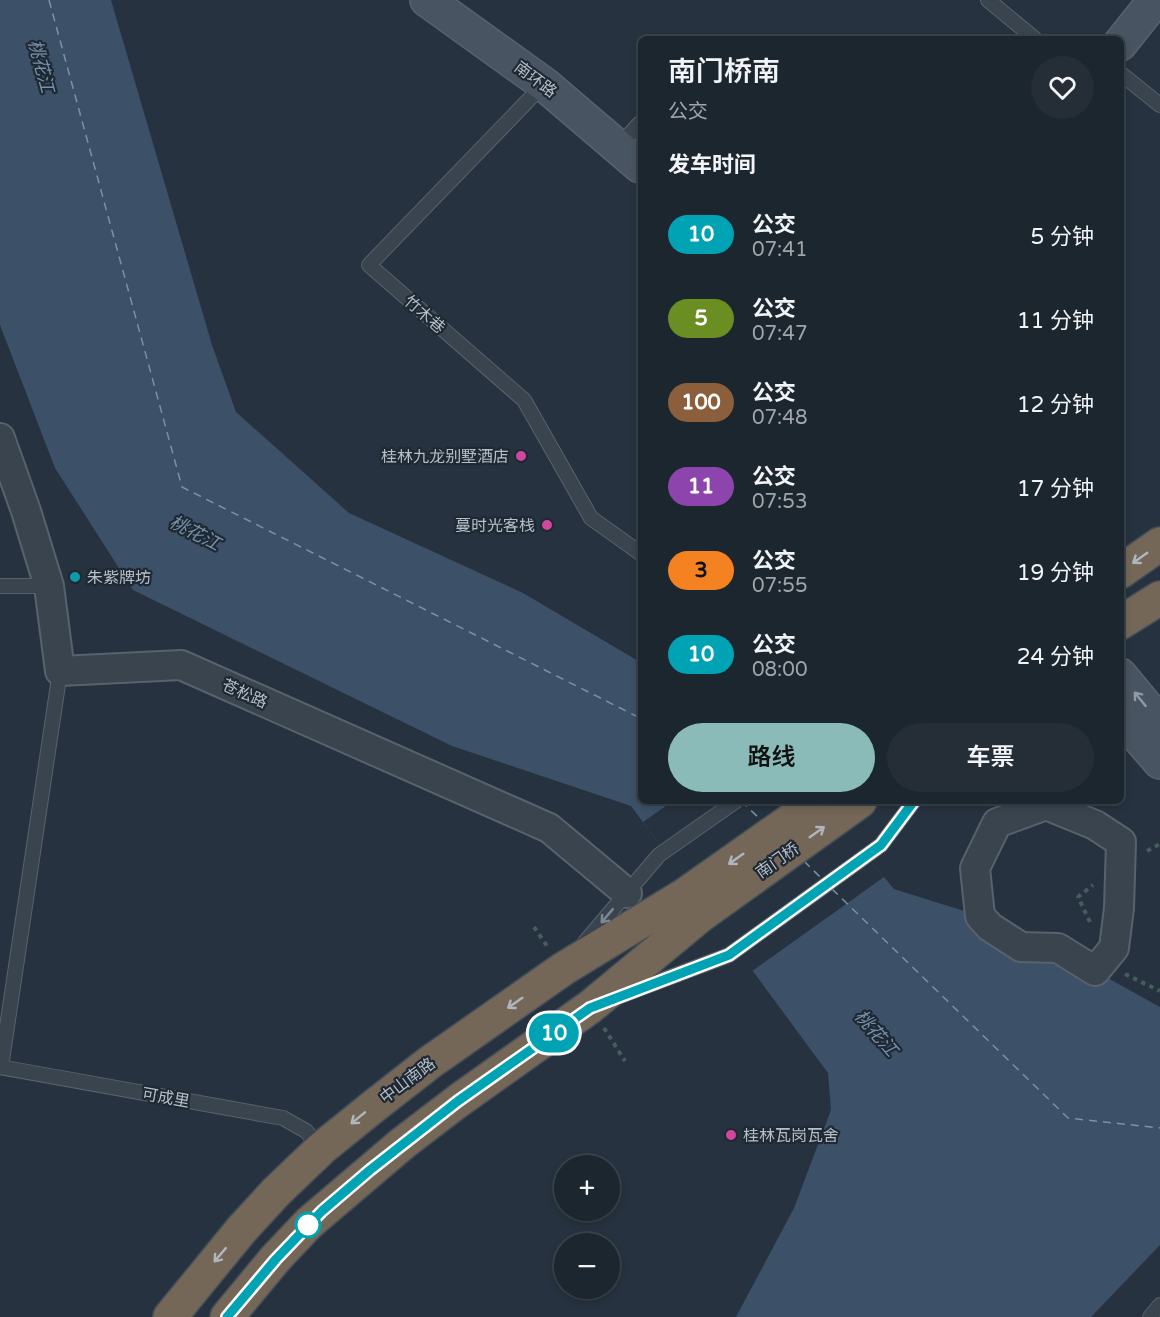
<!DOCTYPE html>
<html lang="zh">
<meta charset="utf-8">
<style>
:root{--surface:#1c262f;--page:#252e37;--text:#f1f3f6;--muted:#a0a5aa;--line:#3a434b;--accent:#8bbbb9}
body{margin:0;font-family:"Varela Round","Noto Sans SC",sans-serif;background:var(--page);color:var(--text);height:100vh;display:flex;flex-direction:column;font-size:22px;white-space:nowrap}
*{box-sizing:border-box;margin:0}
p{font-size:20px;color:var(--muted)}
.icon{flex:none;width:33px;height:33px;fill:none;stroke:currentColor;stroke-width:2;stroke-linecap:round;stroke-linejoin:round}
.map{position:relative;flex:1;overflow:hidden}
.side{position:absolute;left:638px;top:36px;width:486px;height:768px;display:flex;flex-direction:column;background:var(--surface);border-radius:9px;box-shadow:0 3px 9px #0003,0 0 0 2px var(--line)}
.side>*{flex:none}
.badge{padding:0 12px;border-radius:20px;font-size:21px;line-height:39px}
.buttons{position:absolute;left:554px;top:1155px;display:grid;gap:12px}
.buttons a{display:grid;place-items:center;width:66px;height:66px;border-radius:50%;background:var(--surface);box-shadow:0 3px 9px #0003,0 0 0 2px var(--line);font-size:30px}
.map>.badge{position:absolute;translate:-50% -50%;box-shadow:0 0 0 3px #fff}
h2{padding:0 30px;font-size:22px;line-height:54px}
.round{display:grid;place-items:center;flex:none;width:63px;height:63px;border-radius:32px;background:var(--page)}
.summary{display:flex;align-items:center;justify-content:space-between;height:102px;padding:0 30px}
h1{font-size:28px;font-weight:600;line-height:45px}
.primary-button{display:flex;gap:12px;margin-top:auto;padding:12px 30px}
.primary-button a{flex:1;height:69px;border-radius:36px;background:var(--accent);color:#111;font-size:24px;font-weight:600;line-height:69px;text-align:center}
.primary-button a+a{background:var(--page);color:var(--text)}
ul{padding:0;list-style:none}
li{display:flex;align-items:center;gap:18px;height:84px;padding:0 30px}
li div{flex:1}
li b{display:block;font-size:22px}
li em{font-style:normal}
li .badge{min-width:66px;font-weight:700;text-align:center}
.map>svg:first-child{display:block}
</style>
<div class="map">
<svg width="1160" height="1317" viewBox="0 0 1160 1317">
<rect width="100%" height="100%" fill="#26323f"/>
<polygon fill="#3c5167" points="0,0 111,0 212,345 236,412 349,513 523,593 640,662 640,801 821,801 894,889 980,916 1095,971 1160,1007 1160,1245 1091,1317 736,1317 794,1208 831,1110 828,1073 631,806 452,746 133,590 55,468 0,325"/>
<polygon fill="#26323f" points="673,801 821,801 884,877 752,971 643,822"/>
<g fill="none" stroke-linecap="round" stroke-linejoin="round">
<g stroke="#7892ab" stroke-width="1.5" stroke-dasharray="8 6" stroke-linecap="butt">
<polyline points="49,0 182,487 640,718"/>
<polyline points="741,801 761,820"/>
<polyline points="804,861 822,879"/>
<polyline points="832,889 1068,1118 1160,1128"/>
</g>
<g stroke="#58626c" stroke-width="16">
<g id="lane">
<polyline points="988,0 1035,39"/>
<polyline points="1120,73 1160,105"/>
<polyline points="544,84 369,265 524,400 591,518 640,553"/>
<polyline points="618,147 640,123"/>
<polyline points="0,586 49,586"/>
<polyline points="585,942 659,855 736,801"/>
<polyline points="620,996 729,955 881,845 914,801"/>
<polyline points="0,1067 283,1118 306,1131 321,1148"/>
<polyline points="1,1067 60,671"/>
<polyline points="1150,1317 1160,1305"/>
</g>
</g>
<g stroke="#58626c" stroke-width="32">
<g id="street">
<polyline points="0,438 26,511 49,586 60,671 181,665 549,828 627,893"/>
<polygon points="1046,805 1095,825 1121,842 1119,908 1114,948 1095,971 1058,948 1021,947 990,927 980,916 975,868 997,823"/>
</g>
</g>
<g stroke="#58626c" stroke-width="36">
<g id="secondary">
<polyline points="427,0 544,84 640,166"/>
<polyline points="1120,44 1155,0"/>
<polyline points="1120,675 1160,723"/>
<polyline points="1120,716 1160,762"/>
</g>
</g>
<g stroke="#454f59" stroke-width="36">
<g id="highway">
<polyline points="1120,572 1160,544"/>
<polyline points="1120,623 1160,598"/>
<polyline points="170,1317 242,1229 276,1192 322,1148 374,1106 429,1063 563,969 686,894 818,801"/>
<polyline points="227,1317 275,1259 309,1223 403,1143 458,1101 590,1007 701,915 860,801"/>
</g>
</g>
<g stroke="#465c5d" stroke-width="4" stroke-dasharray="4.5 4.5" stroke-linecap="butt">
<polyline points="1147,851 1160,844"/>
<polyline points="1090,922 1078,897 1093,885"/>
<polyline points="534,927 547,946"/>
<polyline points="1125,974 1160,991"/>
<polyline points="604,1028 625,1061"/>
</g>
<use href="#lane" stroke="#3a444f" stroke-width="14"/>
<use href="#street" stroke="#3a444f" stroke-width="28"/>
<use href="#secondary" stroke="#485461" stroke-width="33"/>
<use href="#highway" stroke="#746757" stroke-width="33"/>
</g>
<defs><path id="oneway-shaft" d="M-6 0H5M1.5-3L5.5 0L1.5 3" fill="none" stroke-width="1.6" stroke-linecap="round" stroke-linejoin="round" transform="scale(1.5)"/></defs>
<g stroke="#afb6be">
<use href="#oneway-shaft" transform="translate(1140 558) rotate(145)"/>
<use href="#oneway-shaft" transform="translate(817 832) rotate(-35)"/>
<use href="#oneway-shaft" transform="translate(736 859) rotate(145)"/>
<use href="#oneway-shaft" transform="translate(515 1003) rotate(145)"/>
<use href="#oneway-shaft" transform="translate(358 1118) rotate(141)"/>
<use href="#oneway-shaft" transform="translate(220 1255) rotate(130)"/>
</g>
<use stroke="#909aa5" href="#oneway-shaft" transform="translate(1140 699) rotate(-129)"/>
<use stroke="#7e8892" href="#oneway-shaft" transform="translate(607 916) rotate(130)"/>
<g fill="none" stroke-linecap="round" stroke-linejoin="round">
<g stroke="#fff" stroke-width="14">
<polyline id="line" points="227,1317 276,1259 322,1211 370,1170 458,1101 590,1008 729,955 881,845 914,801"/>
</g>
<use href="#line" stroke="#00a3b4" stroke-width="9"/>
</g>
<g fill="#d1479c" stroke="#1f2934" stroke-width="2">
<circle cx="521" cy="456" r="6"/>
<circle cx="547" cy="525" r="6"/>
<circle cx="731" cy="1135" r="6"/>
</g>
<circle fill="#0f9aa8" stroke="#1f2934" stroke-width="2" cx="75" cy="577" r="6"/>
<circle fill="#fff" stroke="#00a3b4" stroke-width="3" cx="308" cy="1225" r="12"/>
<g text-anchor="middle" stroke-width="4.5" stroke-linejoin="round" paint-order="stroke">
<g font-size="16" fill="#b6bfc9" stroke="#1f2934">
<text transform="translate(536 79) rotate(37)" y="6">南环路</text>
<text transform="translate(425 314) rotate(41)" y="6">竹木巷</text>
<text transform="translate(245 693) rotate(24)" y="6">苍松路</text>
<text transform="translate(777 860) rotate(-35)" y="6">南门桥</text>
<text transform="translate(407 1080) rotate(-37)" y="6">中山南路</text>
<text transform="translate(166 1097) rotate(10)" y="6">可成里</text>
</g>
<g font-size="16" fill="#b6bfc9" stroke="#1f2934" text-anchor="end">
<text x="509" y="462">桂林九龙别墅酒店</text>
<text x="535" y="531">蔓时光客栈</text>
<text x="87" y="583" text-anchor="start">朱紫牌坊</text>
<text x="743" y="1141" text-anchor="start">桂林瓦岗瓦舍</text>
</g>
<g font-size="18" font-style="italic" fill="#7892ab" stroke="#1f2934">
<text transform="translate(41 66) rotate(75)" y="6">桃花江</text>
<text transform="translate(195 533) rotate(27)" y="6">桃花江</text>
<text transform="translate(876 1033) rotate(49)" y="6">桃花江</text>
</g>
</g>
</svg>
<div class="buttons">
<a>+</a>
<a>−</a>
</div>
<b class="badge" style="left:554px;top:1033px;background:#00a3b4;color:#fff">10</b>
<section class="side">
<div class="summary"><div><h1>南门桥南</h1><p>公交</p></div><a class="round"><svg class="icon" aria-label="heart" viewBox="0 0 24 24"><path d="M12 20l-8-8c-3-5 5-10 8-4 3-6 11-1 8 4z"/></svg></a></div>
<h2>发车时间</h2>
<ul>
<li><span class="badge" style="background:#00a3b4;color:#fff">10</span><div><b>公交</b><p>07:41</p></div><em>5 分钟</em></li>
<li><span class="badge" style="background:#6b8e23;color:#fff">5</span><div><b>公交</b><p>07:47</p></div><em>11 分钟</em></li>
<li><span class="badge" style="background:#8b5e3c;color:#fff">100</span><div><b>公交</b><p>07:48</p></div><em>12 分钟</em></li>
<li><span class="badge" style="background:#8e44ad;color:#fff">11</span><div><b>公交</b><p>07:53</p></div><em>17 分钟</em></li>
<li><span class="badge" style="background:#f58220;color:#111">3</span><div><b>公交</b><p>07:55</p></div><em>19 分钟</em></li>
<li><span class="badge" style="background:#00a3b4;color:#fff">10</span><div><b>公交</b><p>08:00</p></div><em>24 分钟</em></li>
</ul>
<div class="primary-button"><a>路线</a><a>车票</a></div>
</section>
</div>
